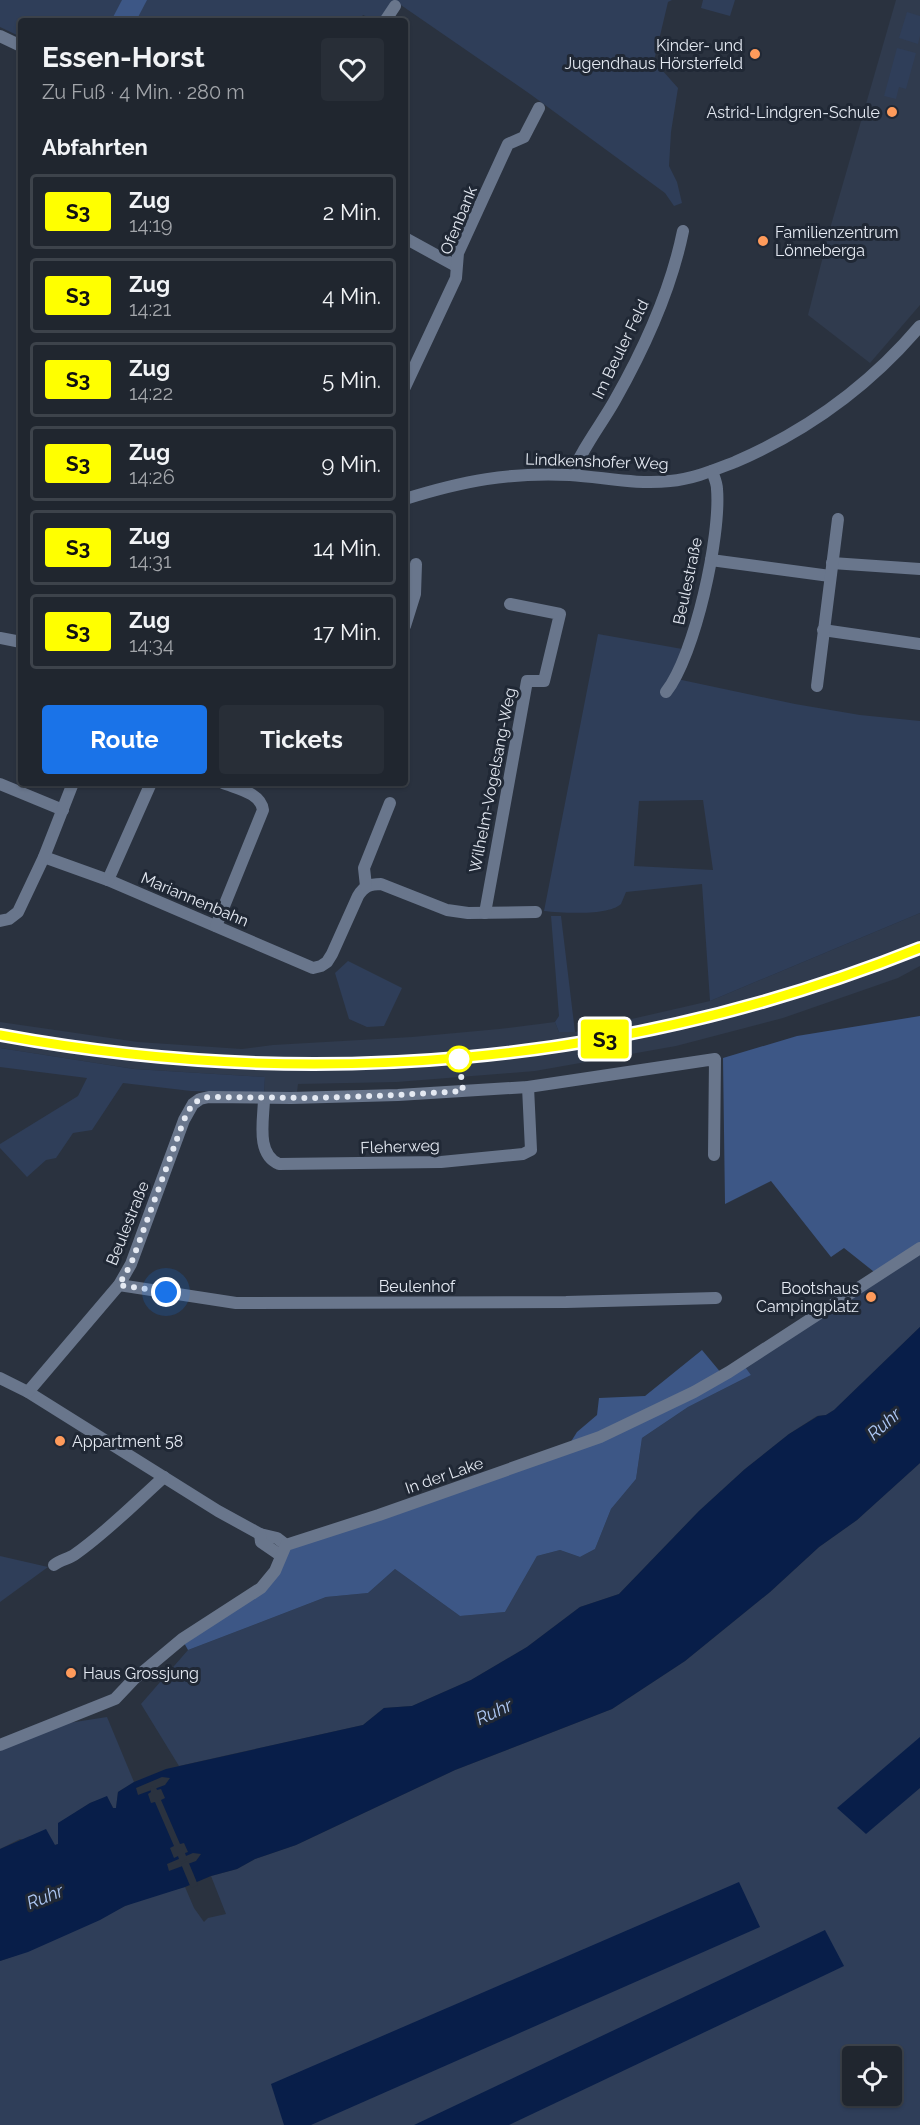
<!DOCTYPE html>
<html lang="de">
<meta charset="utf-8">
<style>
:root{--surface:#20262f;--page:#282e37;--text:#f1f3f6;--muted:#a2a5aa;--line:#3d434b;--accent:#1a73e8}
body{margin:0;font-family:Raleway,sans-serif;background:var(--page);color:var(--text);height:100vh;display:flex;flex-direction:column;font-size:22px;white-space:nowrap}
*{box-sizing:border-box;margin:0}
p{font-size:20px;color:var(--muted)}
.icon{flex:none;width:33px;height:33px;fill:none;stroke:currentColor;stroke-width:2;stroke-linecap:round;stroke-linejoin:round}
.map{position:relative;flex:1;overflow:hidden}
.details{position:absolute;left:18px;top:18px;width:390px;height:768px;display:flex;flex-direction:column;background:var(--surface);border-radius:6px;box-shadow:0 2px 4px #0004,0 0 0 2px var(--line)}
.details>*{flex:none}
.badge{padding:0 12px;border-radius:4px;font-size:21px;line-height:39px}
.controls{position:absolute;left:842px;top:2046px;display:grid;gap:12px}
.controls a{display:grid;place-items:center;width:60px;height:60px;border-radius:6px;background:var(--surface);box-shadow:0 2px 4px #0004,0 0 0 2px var(--line);font-size:30px}
.you{position:absolute;width:30px;height:30px;margin:-15px;border:4px solid #fff;border-radius:50%;background:#1a73e8;box-shadow:0 0 0 9px #1a73e833}
.map>.badge{position:absolute;translate:-50% -50%;box-shadow:0 0 0 3px #fff}
h2{padding:0 24px;font-size:22px;line-height:54px}
.round{display:grid;place-items:center;flex:none;width:63px;height:63px;border-radius:6px;background:var(--page)}
.overview{display:flex;align-items:center;justify-content:space-between;height:102px;padding:0 24px}
h1{font-size:28px;font-weight:700;line-height:45px}
.action{display:flex;gap:12px;margin-top:auto;padding:12px 24px}
.action a{flex:1;height:69px;border-radius:6px;background:var(--accent);color:#fff;font-size:24px;font-weight:700;line-height:69px;text-align:center}
.action a+a{background:var(--page);color:var(--text)}
ul{padding:0;list-style:none}
li{display:flex;align-items:center;gap:18px;height:75px;margin:0 12px 9px;padding:0 12px;border:3px solid var(--line);border-radius:6px}
li div{flex:1}
li b{display:block;font-size:22px}
li em{font-style:normal}
li .badge{min-width:66px;font-weight:700;text-align:center}
.map>svg:first-child{display:block}
</style>
<div class="map">
<svg width="920" height="2125" viewBox="0 0 920 2125">
<rect width="100%" height="100%" fill="#2a323f"/>
<g fill="#303b4e">
<polygon points="896,0 920,0 920,305 870,363 808,315 831,225"/>
<polygon points="920,913 920,966 898,978 783,1018 676,1046 535,1071 397,1082 298,1084 297,1092 264,1093 265,1077 134,1069 0,1048 0,1022 138,1042 242,1049 273,1045 412,1037 499,1029 555,1022 559,1032 575,1032 710,1001"/>
</g>
<g fill="#2f3e59" fill-rule="evenodd">
<polygon points="0,0 672,0 668,2 654,61 678,88 671,132 669,166 677,182 682,203 674,206 665,193 530,94 395,1 381,20 376,21 363,15 359,21 21,21 21,37 0,27"/>
<polygon points="703,0 735,0 730,16 701,8"/>
<polygon points="907,12 920,16 920,36 918,44 899,38"/>
<polygon points="897,48 916,53 906,89 899,87 896,99 884,96"/>
<path d="M598 634 688 650 677 679 795 704 860 715 920 721V913L710 1001 702 884 626 892 621 904C608 916 562 913 544 911ZM703 800 713 870 634 866 639 801Z"/>
<polygon points="551,916 561,916 575,1032 559,1032 555,1022 559,1016"/>
<polygon points="348,961 402,988 384,1026 367,1027 349,1019 335,973"/>
<polygon points="0,1048 134,1069 265,1077 264,1093 191,1091 123,1083 92,1130 73,1133 56,1158 46,1160 27,1177 0,1148 0,1144 78,1096 87,1078 0,1067"/>
<polygon points="920,1251 920,1327 834,1410 826,1415 817,1416 789,1434 745,1469 699,1511 619,1594 580,1607 527,1647 471,1680 412,1706 384,1708 363,1725 179,1766 141,1704 188,1650 326,1597 368,1593 395,1569 460,1616 505,1612 537,1556 560,1550 580,1557 595,1549 611,1509 636,1479 642,1438 688,1407 751,1375 743,1364"/>
<path d="M920 1463V2125H0V1961C43 1947 82 1926 123 1907 143 1898 165 1892 185 1887L194 1908 204 1922 208 1918 226 1914 211 1876 237 1869 255 1859 296 1845 455 1770 612 1709 685 1661 770 1592 819 1547 857 1520ZM852 2056H891V2096H852Z"/>
<polygon points="0,1556 48,1567 0,1602"/>
<polygon points="107,1717 134,1782 118,1792 116,1808 114,1809 107,1797 90,1803 59,1823 58,1844 55,1845 20,1839 0,1849 0,1749 62,1724"/>
</g>
<g fill="#3d5786">
<polygon points="122,0 147,0 136,21 111,21"/>
<polygon points="920,1016 920,1243 878,1275 844,1248 831,1257 771,1181 725,1204 723,1058 797,1036"/>
<polygon points="702,1350 722,1374 743,1364 751,1375 688,1407 642,1438 636,1479 611,1509 595,1549 580,1557 560,1550 537,1556 505,1612 460,1616 395,1569 368,1593 326,1597 188,1650 183,1641 262,1590 287,1546 567,1448 577,1432 597,1415 599,1398 645,1396"/>
</g>
<g fill="#081e49" fill-rule="evenodd">
<path d="M920 1327V1463L857 1520 819 1547 770 1592 685 1661 612 1709 455 1770 296 1845 255 1859 237 1869 211 1876 185 1887 125 1906 100 1920 28 1952 0 1961V1849L46 1829 55 1845 58 1844V1823L90 1803 107 1796 113 1808H116L118 1792 134 1782 166 1769 363 1725 384 1708 412 1706 471 1680 527 1647 580 1607 619 1594 699 1511 745 1469 789 1434 818 1416 826 1415 834 1410ZM162 1777 170 1778 165 1785 138 1795 136 1788ZM193 1853 201 1854 196 1861 169 1871 167 1864Z"/>
<polygon points="920,1737 920,1788 866,1834 837,1808"/>
<polygon points="739,1882 760,1927 311,2125 284,2125 271,2084"/>
<polygon points="825,1930 844,1966 509,2125 414,2125"/>
</g>
<g fill="#2a323f">
<polygon points="155,1785 157,1790 161,1789 165,1798 161,1800 180,1844 184,1843 188,1852 185,1853 187,1859 180,1862 178,1856 174,1858 170,1848 174,1846 155,1802 151,1803 148,1794 151,1792 150,1788"/>
<polygon points="188,1861 198,1885 191,1888 181,1864"/>
</g>
<g fill="none" stroke-linecap="round" stroke-linejoin="round">
<g stroke="#69768c" stroke-width="12">
<polyline points="385,21 395,6"/>
<polyline points="0,36 21,46"/>
<polyline points="405,238 456,266"/>
<polyline points="405,387 456,278 458,253 508,144 524,137 539,108"/>
<path d="M572 475C582 448 601 425 615 400 645 347 671 290 683 231"/>
<path d="M405 499C463 481 509 472 570 475 603 477 637 485 670 481 693 479 714 470 735 462 807 431 870 385 920 326"/>
<polyline points="711,560 830,576"/>
<polyline points="832,563 920,569"/>
<polyline points="405,626 415,594 416,564"/>
<polyline points="823,630 920,644"/>
<polyline points="0,638 21,642"/>
<polyline points="817,686 838,519"/>
<path d="M666 692C695 655 721 536 717 489 717 483 714 477 712 471"/>
<polyline points="0,784 63,810"/>
<path d="M44 857 108 880 313 968 321 966 327 962 332 954 358 896C364 886 370 884 381 884L447 910 468 913 536 912"/>
<polyline points="108,880 151,783"/>
<polyline points="366,886 364,868 390,803"/>
<polyline points="485,913 527,681 544,681 560,614 510,604"/>
<polyline points="0,921 9,919 18,912 44,857 73,783"/>
<path d="M216 926 263 810C261 793 238 789 223 783"/>
<path d="M264 1098C264 1118 255 1154 279 1164L441 1162 523 1154 531 1150 528 1087"/>
<polyline points="119,1285 236,1303 566,1302 716,1298"/>
<polyline points="0,1378 28,1392 218,1511 260,1534 277,1538 286,1545"/>
<polyline points="28,1392 119,1285 131,1264 184,1120 193,1104 200,1099 209,1097 291,1098 398,1095 528,1087 715,1059 714,1155"/>
<polyline points="260,1534 261,1542 280,1555"/>
<path d="M54 1565C60 1560 68 1559 74 1555 107 1532 135 1503 164 1477"/>
<polyline points="0,1745 115,1699 133,1680 182,1639 261,1588 275,1571 286,1545 379,1515 600,1437 694,1392 729,1372 920,1248"/>
</g>
<path stroke="#828893" stroke-width="4" stroke-dasharray="8 8" stroke-linecap="butt" d="M0 1035C308 1094 629 1064 920 948"/>
</g>
<g fill="none" stroke-linecap="round" stroke-linejoin="round">
<g stroke="#fff" stroke-width="14">
<path id="line" d="M0 1035C310 1092 626 1066 920 948"/>
</g>
<use href="#line" stroke="#ff0" stroke-width="9"/>
<path stroke="#e4e9f2" stroke-width="6" stroke-dasharray="0 10.8" d="M166 1292 119 1285 131 1264 184 1120C190 1107 194 1100 208 1097L312 1098 398 1095 463 1091 459 1059"/>
</g>
<g fill="#ff9b5b" stroke="#202835" stroke-width="2">
<circle cx="755" cy="54" r="6"/>
<circle cx="892" cy="112" r="6"/>
<circle cx="763" cy="241" r="6"/>
<circle cx="871" cy="1297" r="6"/>
<circle cx="60" cy="1441" r="6"/>
<circle cx="71" cy="1673" r="6"/>
</g>
<circle fill="#fff" stroke="#ff0" stroke-width="3" cx="459" cy="1059" r="12"/>
<g text-anchor="middle" stroke-width="6" stroke-linejoin="round" paint-order="stroke">
<g font-size="16" fill="#e4e9f2" stroke="#202835" text-anchor="end">
<text x="743" y="51">Kinder- und<tspan x="743" dy="18">Jugendhaus Hörsterfeld</tspan></text>
<text x="880" y="118">Astrid-Lindgren-Schule</text>
<text x="775" y="238" text-anchor="start">Familienzentrum<tspan x="775" dy="18">Lönneberga</tspan></text>
<text x="859" y="1294">Bootshaus<tspan x="859" dy="18">Campingplatz</tspan></text>
<text x="72" y="1447" text-anchor="start">Appartment 58</text>
<text x="83" y="1679" text-anchor="start">Haus Grossjung</text>
</g>
<g font-size="16" fill="#e4e9f2" stroke="#202835">
<text transform="translate(458 220) rotate(-68)" y="6">Ofenbank</text>
<text transform="translate(620 349) rotate(-64)" y="6">Im Beuler Feld</text>
<text transform="translate(597 461) rotate(2)" y="6">Lindkenshofer Weg</text>
<text transform="translate(687 581) rotate(-78)" y="6">Beulestraße</text>
<text transform="translate(492 780) rotate(-79)" y="6">Wilhelm-Vogelsang-Weg</text>
<text transform="translate(195 899) rotate(23)" y="6">Mariannenbahn</text>
<text transform="translate(400 1146) rotate(-2)" y="6">Fleherweg</text>
<text transform="translate(127 1223) rotate(-68)" y="6">Beulestraße</text>
<text x="417" y="1292">Beulenhof</text>
<text transform="translate(444 1475) rotate(-19)" y="6">In der Lake</text>
</g>
<g font-size="18" font-style="italic" fill="#aec8f4" stroke="#202835">
<text transform="translate(884 1424) rotate(-42)" y="6">Ruhr</text>
<text transform="translate(494 1712) rotate(-25)" y="6">Ruhr</text>
<text transform="translate(45 1897) rotate(-22)" y="6">Ruhr</text>
</g>
</g>
</svg>
<div class="controls">
<a><svg class="icon" aria-label="locate" viewBox="0 0 24 24"><circle cx="12" cy="12" r="6"/><path d="M12 2v4M12 18v4M2 12h4M18 12h4"/></svg></a>
</div>
<div class="you" style="left:166px;top:1292px"></div>
<b class="badge" style="left:605px;top:1039px;background:#ff0;color:#111">S3</b>
<section class="details">
<div class="overview"><div><h1>Essen-Horst</h1><p>Zu Fuß · 4 Min. · 280 m</p></div><a class="round"><svg class="icon" aria-label="heart" viewBox="0 0 24 24"><path d="M12 20l-8-8c-3-5 5-10 8-4 3-6 11-1 8 4z"/></svg></a></div>
<h2>Abfahrten</h2>
<ul>
<li><span class="badge" style="background:#ff0;color:#111">S3</span><div><b>Zug</b><p>14:19</p></div><em>2 Min.</em></li>
<li><span class="badge" style="background:#ff0;color:#111">S3</span><div><b>Zug</b><p>14:21</p></div><em>4 Min.</em></li>
<li><span class="badge" style="background:#ff0;color:#111">S3</span><div><b>Zug</b><p>14:22</p></div><em>5 Min.</em></li>
<li><span class="badge" style="background:#ff0;color:#111">S3</span><div><b>Zug</b><p>14:26</p></div><em>9 Min.</em></li>
<li><span class="badge" style="background:#ff0;color:#111">S3</span><div><b>Zug</b><p>14:31</p></div><em>14 Min.</em></li>
<li><span class="badge" style="background:#ff0;color:#111">S3</span><div><b>Zug</b><p>14:34</p></div><em>17 Min.</em></li>
</ul>
<div class="action"><a>Route</a><a>Tickets</a></div>
</section>
</div>
